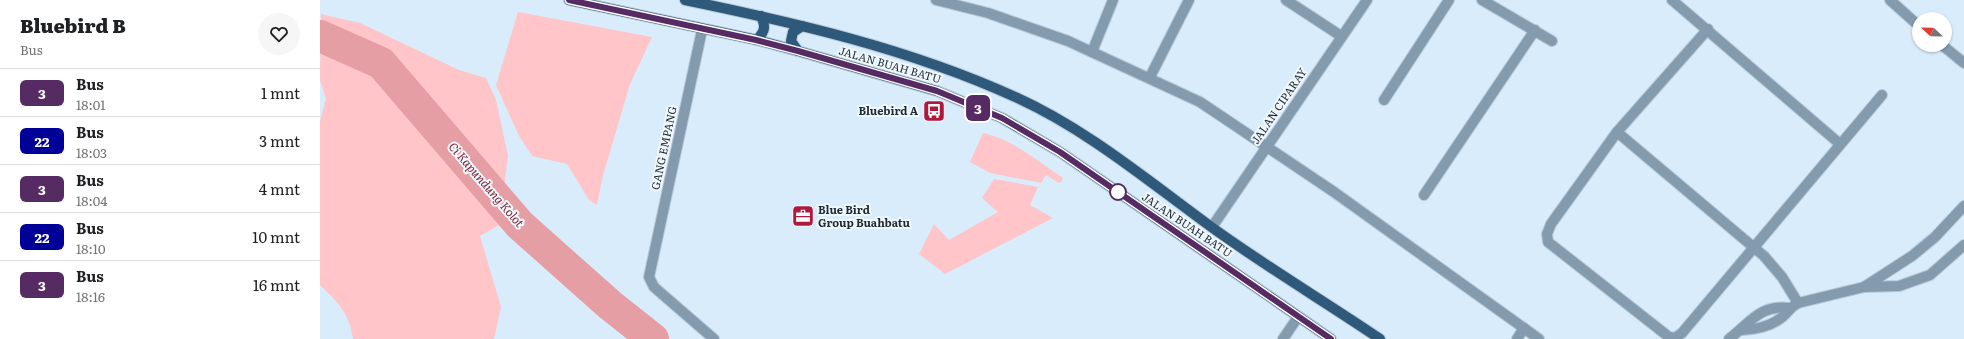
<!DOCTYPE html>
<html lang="id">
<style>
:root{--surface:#fff;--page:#f6f6f6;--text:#202124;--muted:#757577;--line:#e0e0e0}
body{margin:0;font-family:Literata,serif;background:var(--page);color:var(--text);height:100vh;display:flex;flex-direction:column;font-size:15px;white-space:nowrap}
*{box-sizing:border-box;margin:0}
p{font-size:13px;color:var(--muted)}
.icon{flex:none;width:22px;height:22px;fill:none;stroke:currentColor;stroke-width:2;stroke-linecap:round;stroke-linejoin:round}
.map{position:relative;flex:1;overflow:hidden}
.sheet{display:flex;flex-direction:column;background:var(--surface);width:320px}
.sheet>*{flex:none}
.badge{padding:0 8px;border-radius:6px;font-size:14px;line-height:26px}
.needle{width:26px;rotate:292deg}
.buttons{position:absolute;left:1592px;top:12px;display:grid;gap:8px}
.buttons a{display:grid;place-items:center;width:40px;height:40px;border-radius:50%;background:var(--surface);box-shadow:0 1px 3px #0004;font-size:20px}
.map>.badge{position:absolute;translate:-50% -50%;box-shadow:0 0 0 2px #fff}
.round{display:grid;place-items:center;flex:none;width:42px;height:42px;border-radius:21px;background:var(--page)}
.overview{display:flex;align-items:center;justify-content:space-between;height:68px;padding:0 20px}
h1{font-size:19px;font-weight:800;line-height:30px}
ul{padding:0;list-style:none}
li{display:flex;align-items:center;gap:12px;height:48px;padding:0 20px;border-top:1px solid var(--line)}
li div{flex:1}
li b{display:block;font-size:15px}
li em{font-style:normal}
li .badge{min-width:44px;font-weight:700;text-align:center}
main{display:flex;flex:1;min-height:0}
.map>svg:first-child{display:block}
</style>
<main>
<section class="sheet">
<div class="overview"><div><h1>Bluebird B</h1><p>Bus</p></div><a class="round"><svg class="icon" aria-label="heart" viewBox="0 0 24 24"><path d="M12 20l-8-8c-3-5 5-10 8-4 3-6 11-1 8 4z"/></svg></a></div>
<ul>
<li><span class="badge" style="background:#562b63;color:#fff">3</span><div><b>Bus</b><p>18:01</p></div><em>1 mnt</em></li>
<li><span class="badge" style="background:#009;color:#fff">22</span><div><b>Bus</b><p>18:03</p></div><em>3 mnt</em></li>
<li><span class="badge" style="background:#562b63;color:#fff">3</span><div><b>Bus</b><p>18:04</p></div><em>4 mnt</em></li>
<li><span class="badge" style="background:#009;color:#fff">22</span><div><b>Bus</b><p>18:10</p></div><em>10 mnt</em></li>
<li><span class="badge" style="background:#562b63;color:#fff">3</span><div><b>Bus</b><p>18:16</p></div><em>16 mnt</em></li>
</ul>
</section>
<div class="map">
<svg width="1644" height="339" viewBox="0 0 1644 339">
<rect width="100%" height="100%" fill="#d9ecfc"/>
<g fill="#ffc5c8">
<polygon points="198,12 332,37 310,84 282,179 277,205 269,200 247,164 212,156 199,136 176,85"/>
<path d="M1 14 40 23 139 70 166 78 176 100 188 156 179 225 160 236 181 307 174 339H33C30 314 17 301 0 285V121L6 99 0 80Z"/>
<path d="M663 133C692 139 718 161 743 178L742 181 739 183 726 175 721 183 670 173 650 162Z"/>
<polygon points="674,179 718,187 710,205 733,218 625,274 599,254 614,224 629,240 678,212 662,198"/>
</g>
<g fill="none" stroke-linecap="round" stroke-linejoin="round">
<polyline stroke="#e59ea3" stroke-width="32" points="0,36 61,63 200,225 290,305 333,339"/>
<g stroke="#b7c9d8" stroke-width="12">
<g id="minor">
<polyline points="616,0 668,13 748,41 880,102 1014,192 1219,339"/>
<polyline points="966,0 1021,36"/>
<polyline points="1162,0 1232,41"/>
<polyline points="1352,0 1520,144"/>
<polyline points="1570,0 1599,26"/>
<polyline points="1388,29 1297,132 1231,224 1227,234 1228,242 1349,337 1355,338 1362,333 1562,95"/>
<polyline points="382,30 329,277 334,287 394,339"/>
<polyline points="1622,45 1644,63"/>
<polyline points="772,52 793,0"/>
<polyline points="830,77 869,0"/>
<polyline points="1064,100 1129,0"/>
<polyline points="1297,132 1444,256 1462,277 1478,303"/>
<polyline points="1104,195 1215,30"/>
<polyline points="892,227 1047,0"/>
<polyline points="1544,287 1592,256 1615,237 1644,206"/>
<path d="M1422 330C1436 329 1449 327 1461 318 1467 314 1470 307 1478 303L1544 287 1579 286 1610 275 1644 245"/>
<polyline points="963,339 978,317"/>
<polyline points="1197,339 1204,328"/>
<path d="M1409 339C1430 323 1440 304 1470 308"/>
</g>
</g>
<g stroke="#b7c9d8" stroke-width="12">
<g id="major">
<polyline points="249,0 437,40 478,51 617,91 682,118 740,152 1011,339"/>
<path d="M365 0C477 23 589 49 693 96 765 128 827 180 890 226 945 266 1004 301 1060 339"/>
<path d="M437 40C445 31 446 27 441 16"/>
<polyline points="478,51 471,41 473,32 482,26"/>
</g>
</g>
<use href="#minor" stroke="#849bae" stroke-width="10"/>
<use href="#major" stroke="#2e597a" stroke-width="10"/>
</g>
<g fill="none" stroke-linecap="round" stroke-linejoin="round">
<g stroke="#fff" stroke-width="9">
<polyline id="line" points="249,0 436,40 478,51 617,91 682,118 740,152 1011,339"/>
</g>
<use href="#line" stroke="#562b63" stroke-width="6"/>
</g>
<defs>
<g id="bus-square" transform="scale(1.15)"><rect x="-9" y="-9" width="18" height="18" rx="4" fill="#ae1a3d" stroke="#f1f8fd"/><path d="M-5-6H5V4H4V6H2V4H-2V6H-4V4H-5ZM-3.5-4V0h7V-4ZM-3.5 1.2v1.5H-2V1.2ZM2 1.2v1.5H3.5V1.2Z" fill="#fff"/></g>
<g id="office-square" transform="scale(1.15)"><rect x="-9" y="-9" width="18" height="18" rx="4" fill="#ae1a3d" stroke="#f1f8fd"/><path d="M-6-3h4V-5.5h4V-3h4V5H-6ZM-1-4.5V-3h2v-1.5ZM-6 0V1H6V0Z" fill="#fff"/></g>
</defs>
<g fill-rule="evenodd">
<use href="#bus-square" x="614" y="111"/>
<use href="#office-square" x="483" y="216"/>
</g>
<circle fill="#fff" stroke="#562b63" stroke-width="2" cx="798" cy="192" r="8"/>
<g text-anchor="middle" stroke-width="4" stroke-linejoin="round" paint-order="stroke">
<g font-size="11" fill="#1e2a34" stroke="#f1f8fd">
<text transform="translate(570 65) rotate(16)" y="4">JALAN BUAH BATU</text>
<text transform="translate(959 106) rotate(-56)" y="4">JALAN CIPARAY</text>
<text transform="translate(344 148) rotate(-78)" y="4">GANG EMPANG</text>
<text transform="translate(867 225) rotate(34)" y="4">JALAN BUAH BATU</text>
</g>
<g font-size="11" font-weight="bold" fill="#1e2a34" stroke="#f1f8fd" text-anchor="end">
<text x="598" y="115">Bluebird A</text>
<text x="498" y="214" text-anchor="start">Blue Bird<tspan x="498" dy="13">Group Buahbatu</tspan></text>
</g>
<g font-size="12" font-style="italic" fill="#782532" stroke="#f1f8fd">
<text transform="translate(166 185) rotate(49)" y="4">Ci Kapundung Kolot</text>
</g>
</g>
</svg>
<div class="buttons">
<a><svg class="needle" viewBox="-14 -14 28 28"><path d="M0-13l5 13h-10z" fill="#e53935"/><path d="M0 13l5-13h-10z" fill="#757577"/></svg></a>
</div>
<b class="badge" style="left:658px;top:108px;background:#562b63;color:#fff">3</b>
</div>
</main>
